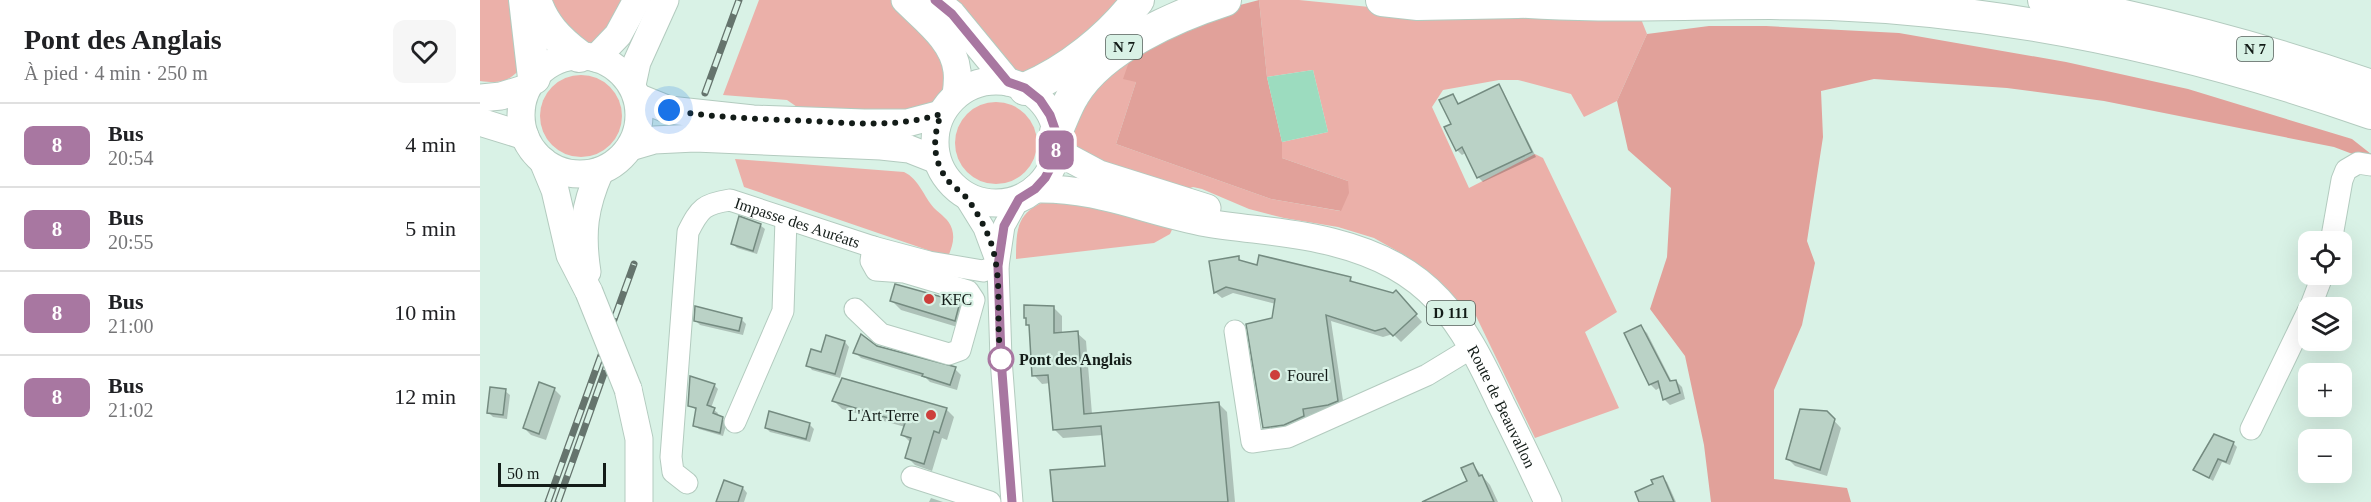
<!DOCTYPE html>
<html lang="fr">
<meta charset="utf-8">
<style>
:root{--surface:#fff;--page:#f6f6f6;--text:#202124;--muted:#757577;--line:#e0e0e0}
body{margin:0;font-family:Georgia,serif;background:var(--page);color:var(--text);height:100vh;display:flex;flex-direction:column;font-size:22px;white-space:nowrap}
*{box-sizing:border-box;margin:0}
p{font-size:20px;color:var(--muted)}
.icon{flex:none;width:33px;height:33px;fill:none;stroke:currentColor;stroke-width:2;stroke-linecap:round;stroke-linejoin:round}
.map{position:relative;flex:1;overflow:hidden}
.sheet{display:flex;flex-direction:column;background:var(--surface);width:480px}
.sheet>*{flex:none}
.badge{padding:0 12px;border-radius:9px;font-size:21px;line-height:39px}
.buttons{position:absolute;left:1818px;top:231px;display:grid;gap:12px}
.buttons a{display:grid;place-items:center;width:54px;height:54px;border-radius:12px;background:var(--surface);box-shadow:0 6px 24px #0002;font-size:30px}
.scale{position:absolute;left:18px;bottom:15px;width:108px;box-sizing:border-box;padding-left:6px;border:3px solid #131c18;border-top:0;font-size:16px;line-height:21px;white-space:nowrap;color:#131c18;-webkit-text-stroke:4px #d9f2e6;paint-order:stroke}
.you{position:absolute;width:30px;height:30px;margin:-15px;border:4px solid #fff;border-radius:50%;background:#1a73e8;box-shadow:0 0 0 9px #1a73e833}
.map>.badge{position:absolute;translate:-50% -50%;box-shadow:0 0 0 3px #fff}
.round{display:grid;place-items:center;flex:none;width:63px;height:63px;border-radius:12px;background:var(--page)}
.summary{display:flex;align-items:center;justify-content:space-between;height:102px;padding:0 24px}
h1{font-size:28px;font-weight:800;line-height:45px}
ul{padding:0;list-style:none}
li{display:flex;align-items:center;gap:18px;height:84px;padding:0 24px;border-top:2px solid var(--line)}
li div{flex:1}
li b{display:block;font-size:22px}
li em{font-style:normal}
li .badge{min-width:66px;font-weight:700;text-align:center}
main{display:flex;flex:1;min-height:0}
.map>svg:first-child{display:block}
</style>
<main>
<section class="sheet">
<div class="summary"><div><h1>Pont des Anglais</h1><p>À pied · 4 min · 250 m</p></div><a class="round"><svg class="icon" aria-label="heart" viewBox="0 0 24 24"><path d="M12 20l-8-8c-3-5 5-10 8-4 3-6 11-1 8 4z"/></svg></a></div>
<ul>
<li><span class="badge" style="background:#a877a1;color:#fff">8</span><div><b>Bus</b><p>20:54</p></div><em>4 min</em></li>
<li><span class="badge" style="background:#a877a1;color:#fff">8</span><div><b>Bus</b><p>20:55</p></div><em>5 min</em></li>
<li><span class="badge" style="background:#a877a1;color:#fff">8</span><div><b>Bus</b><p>21:00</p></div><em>10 min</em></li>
<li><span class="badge" style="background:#a877a1;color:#fff">8</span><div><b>Bus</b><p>21:02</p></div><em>12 min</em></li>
</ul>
</section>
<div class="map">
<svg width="1891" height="502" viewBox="0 0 1891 502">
<rect width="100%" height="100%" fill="#d9f2e6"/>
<g fill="#ebb0a9">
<path d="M0 0H36L39 70C27 83 18 83 0 81Z"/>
<polygon points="64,0 144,0 124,38 111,43 99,41"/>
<path d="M279 0H416C435 22 480 60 463 92 459 100 450 107 443 112L320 109 307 100 243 95Z"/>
<polygon points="465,0 645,0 638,9 553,75 528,68"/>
<path d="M779 0H819L940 12 1161 19 1167 34 1137 101 1104 117 1091 94 1038 80H1019L963 90 952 107 989 188 1055 154 1063 158 1137 312 1105 332 1139 408 1055 438 996 316 926 256 894 238 858 227 804 218 769 209 722 189 713 187 702 191 610 159C560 124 623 82 651 56L656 82 636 144 791 199 860 211 868 181 802 158V142L848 132 833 70 787 77Z"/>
<circle cx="101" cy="116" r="41"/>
<circle cx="516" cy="143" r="41"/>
<path d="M255 159 424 172C439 179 444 197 454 208 461 215 469 219 472 229 475 239 472 247 468 257L264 187Z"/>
<path d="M575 197 695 223 690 234 674 243 536 259C536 221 539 211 575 197Z"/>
</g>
<g fill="#e1a19a">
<polygon points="779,0 787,77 802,142 802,158 868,181 869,193 861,211 791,199 636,144 656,82 643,79 651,56 745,9"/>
<polygon points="1229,26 1286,26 1419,33 1586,62 1708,89 1872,139 1891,154 1891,161 1854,147 1624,101 1527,88 1394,79 1341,91 1343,137 1327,241 1335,263 1322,325 1294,390 1294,479 1367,488 1371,502 1231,502 1224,445 1205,356 1170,309 1187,257 1191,188 1148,150 1137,101 1167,34"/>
</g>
<polygon fill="#9cdcbf" points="833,70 848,132 802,142 787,77"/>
<g fill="#0003">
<polygon points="1019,86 1023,91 1056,157 1003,182 999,178 987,152 982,155 977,150 973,125 973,96 980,105"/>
<polygon points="280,225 285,229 277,254 257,248 252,243"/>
<polygon points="758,258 763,263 778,267 870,279 875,284 922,299 942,322 921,342 913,334 903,337 851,321 864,407 855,412 829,415 830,422 791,434 784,427 796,304 753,293 742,298 735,292"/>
<polygon points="412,301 479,304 488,313 484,329 421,310"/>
<polygon points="573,307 582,316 582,334 597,333 606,341 612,414 739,404 747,412 755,502 574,502 626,467 623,435 583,438 574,429 571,383 562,384 554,375 551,328 547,324"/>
<polygon points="262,320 266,324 263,335 220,325 216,321"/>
<polygon points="1161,327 1167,333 1192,382 1196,381 1202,387 1205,399 1190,405 1184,399 1181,387 1176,390 1170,384"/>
<polygon points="347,337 365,342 369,347 360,378 332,370 328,365 342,354"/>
<polygon points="397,348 475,369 481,375 477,390 450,382 446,378 381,358 375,352"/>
<polygon points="234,385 238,389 231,408 238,413 237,416 247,422 243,436 219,429 214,425 218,411 209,405"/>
<polygon points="74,389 81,396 66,440 51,435 44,428"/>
<polygon points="25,391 30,395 27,419 13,417 9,413"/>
<polygon points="354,401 466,409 474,417 467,440 462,438 452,471 435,465 427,457 431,443 423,435 425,427 362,409"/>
<polygon points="290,412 330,425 334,429 330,442 290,432 286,428"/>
<polygon points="1346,412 1361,428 1347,476 1315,466 1308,459"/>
<polygon points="1753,443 1757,447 1750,465 1742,462 1733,481 1715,469"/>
<polygon points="993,465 1010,485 1018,502 946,502 989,482"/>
<polygon points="1182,477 1187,482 1196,502 1160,502"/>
<polygon points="245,482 263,488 267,493 264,502 240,502"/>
<polygon points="451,498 463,502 449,502"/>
</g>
<g fill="#bad2c6" stroke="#748b80" stroke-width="1.5">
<polygon points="1019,84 1052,152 997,178 982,147 976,151 964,127 971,124 959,100 973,94 978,104"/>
<polygon points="259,216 281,224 273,251 251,244"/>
<polygon points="779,255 871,277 870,281 913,293 916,290 937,314 913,336 905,328 895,331 846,315 858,401 848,405 823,409 824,416 804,425 783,428 766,324 792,318 795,299 746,287 734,293 729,261 759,256 759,260 777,265"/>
<polygon points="415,284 480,302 475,321 410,301"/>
<polygon points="544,305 574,306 574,333 598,331 604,414 739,402 748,502 573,502 570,470 625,466 621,426 573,430 568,375 552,376 549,325 546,325 546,318 544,318"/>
<polygon points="215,306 262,318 259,331 214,321"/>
<polygon points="1161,325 1190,381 1196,380 1200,393 1183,400 1178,381 1169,385 1144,333"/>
<polygon points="381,334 397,346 476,367 470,385 442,376 443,374 373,353"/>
<polygon points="346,335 365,341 355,374 326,366 331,349 341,352"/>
<polygon points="210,376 235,384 227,405 235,408 233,413 243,417 240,433 213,426 216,408 208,406"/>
<polygon points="362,378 467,408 459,433 454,431 444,464 425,458 431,438 421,435 425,423 352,401"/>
<polygon points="59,382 75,388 59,434 43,428"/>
<polygon points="10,387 26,389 23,415 7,413"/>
<polygon points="1320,409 1347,411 1355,419 1340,470 1306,459"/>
<polygon points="289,411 330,423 326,439 285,428"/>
<polygon points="1734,434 1754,442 1746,462 1738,459 1729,478 1713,470"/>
<polygon points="993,463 999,476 1002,475 1014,502 942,502 987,481 981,468"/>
<polygon points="1183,476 1194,502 1159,502 1155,492 1173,484 1171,480"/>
<polygon points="244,480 263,487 258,502 236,502"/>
</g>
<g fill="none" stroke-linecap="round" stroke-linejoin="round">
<g stroke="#b3cbbf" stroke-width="23">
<g id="minor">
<polyline points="483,194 504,228 517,263"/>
<polyline points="1851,242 1862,180 1866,170 1878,163 1891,165"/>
<polyline points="1830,308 1843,274"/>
<polyline points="375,309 401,334 469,354 480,350 494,300 488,291 424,272 396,270 391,261 393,247"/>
<polyline points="755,331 772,442 808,437 947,375 993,347"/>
<polyline points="255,422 303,311 306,219"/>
<polyline points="1771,429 1828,311"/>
<polyline points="432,477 510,502"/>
<path id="s1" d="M207 483 193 472 191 457 208 232C220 208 224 204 250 200L393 247 449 262 503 271 518 266"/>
<polyline points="532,502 521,359 518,266 524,226 539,199"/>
</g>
</g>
<g stroke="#b3cbbf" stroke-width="29">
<g id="major">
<path d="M425 0C445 20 474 41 477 71 478 79 477 88 476 95"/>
<polyline points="455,0 472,14 528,82"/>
<circle cx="100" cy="115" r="59"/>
<polyline points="116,58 138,35 157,0"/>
<circle cx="516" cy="142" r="61"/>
<polyline points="152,85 157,62 185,0"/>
<polyline points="157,97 189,110 273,119 384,123 427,123 461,114"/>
<polyline points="0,98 21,96 47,88"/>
<polyline points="0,122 45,136"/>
<polyline points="150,147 174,140 215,138 401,146 429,149 457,160"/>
<polyline points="576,151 619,174 727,208"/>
<polyline points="63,161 75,190 90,255 109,292"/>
<path id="s2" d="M555 189C617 187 667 212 727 223 769 230 811 231 852 242 951 267 981 318 1021 404 1037 436 1053 469 1068 502"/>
<path d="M107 272C101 233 104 207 120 171"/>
<polyline points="148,389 159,439 159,502"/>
</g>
</g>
<g stroke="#b3cbbf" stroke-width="34">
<g id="highway">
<polyline points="45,0 54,78"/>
<path d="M55 0C63 25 78 40 99 56"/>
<polyline points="902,0 938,4 1038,2"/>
<path d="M1021 0C1131 10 1242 0 1351 4 1536 11 1718 52 1891 113"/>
<path d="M1564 0C1675 20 1784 49 1891 86"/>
<path d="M545 89C588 71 630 37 658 0"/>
<path d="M576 132C582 120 586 106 594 94 622 48 695 16 745 0"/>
</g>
</g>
<use href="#minor" stroke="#fff" stroke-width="21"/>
<use href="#major" stroke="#fff" stroke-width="27"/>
<use href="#highway" stroke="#fff" stroke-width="32"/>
<g stroke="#65746d" stroke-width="7">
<g id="rail">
<polyline points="225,93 259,0"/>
<polyline points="68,502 154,264"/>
<polyline points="78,502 137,337"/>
</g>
</g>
<use href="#rail" stroke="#d9f2e6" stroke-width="4.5" stroke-dasharray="14" stroke-linecap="butt"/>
<g stroke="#b3cbbf" stroke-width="29" stroke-linecap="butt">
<polyline id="major-bridge" points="109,292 148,389"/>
</g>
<use href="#major-bridge" stroke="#fff" stroke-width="27"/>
</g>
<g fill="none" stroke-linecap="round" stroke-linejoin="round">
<g stroke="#fff" stroke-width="14">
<polyline id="line" points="455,0 472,14 528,82 545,88 560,100 570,115 576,132 576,151 572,165 565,178 555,189 539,199 524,226 518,266 521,359 532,502"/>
</g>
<use href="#line" stroke="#a877a1" stroke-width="9"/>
<path stroke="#131c18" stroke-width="6" stroke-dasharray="0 10.8" d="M189 110C235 118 282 119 328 121 372 123 418 128 461 114 452 139 452 163 471 184 475 188 480 191 485 196 495 208 504 225 510 240 524 279 515 320 521 359"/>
</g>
<g fill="#cd3f3b" stroke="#d9f2e6" stroke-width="2">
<circle cx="449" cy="299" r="6"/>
<circle cx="795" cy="375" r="6"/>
<circle cx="451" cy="415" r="6"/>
</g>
<circle fill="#fff" stroke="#a877a1" stroke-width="3" cx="521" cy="359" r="12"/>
<g text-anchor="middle" stroke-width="4.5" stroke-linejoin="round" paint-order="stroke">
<g fill="#d9f2e6" stroke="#4e5c56" stroke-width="1.5">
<rect x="626" y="35" width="36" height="24" rx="4.5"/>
<rect x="1757" y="37" width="36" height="24" rx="4.5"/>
<rect x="947" y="301" width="48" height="24" rx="4.5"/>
</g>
<g font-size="15" font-weight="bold" fill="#131c18">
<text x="644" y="52">N 7</text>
<text x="1775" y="54">N 7</text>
<text x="971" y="318">D 111</text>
</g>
<g font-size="16" fill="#131c18" stroke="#d9f2e6">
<text dy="6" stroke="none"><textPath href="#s1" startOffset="386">Impasse des Auréats</textPath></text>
<text dy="6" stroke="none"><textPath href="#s2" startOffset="550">Route de Beauvallon</textPath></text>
</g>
<g font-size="16" fill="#131c18" stroke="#d9f2e6" text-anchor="start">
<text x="461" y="305">KFC</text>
<text x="807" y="381">Fourel</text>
<text x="439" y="421" text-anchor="end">L'Art Terre</text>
</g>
<g font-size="16" font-weight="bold" fill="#131c18" stroke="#d9f2e6" text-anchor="start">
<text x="539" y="365">Pont des Anglais</text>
</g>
</g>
</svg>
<div class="buttons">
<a><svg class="icon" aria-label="locate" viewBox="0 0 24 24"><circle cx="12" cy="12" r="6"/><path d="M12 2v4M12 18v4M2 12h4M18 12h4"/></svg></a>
<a><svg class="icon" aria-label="layers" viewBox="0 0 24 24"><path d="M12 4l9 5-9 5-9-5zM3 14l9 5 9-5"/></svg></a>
<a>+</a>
<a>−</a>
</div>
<div class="scale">50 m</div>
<div class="you" style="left:189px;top:110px"></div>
<b class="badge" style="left:576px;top:150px;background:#a877a1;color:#fff">8</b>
</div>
</main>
